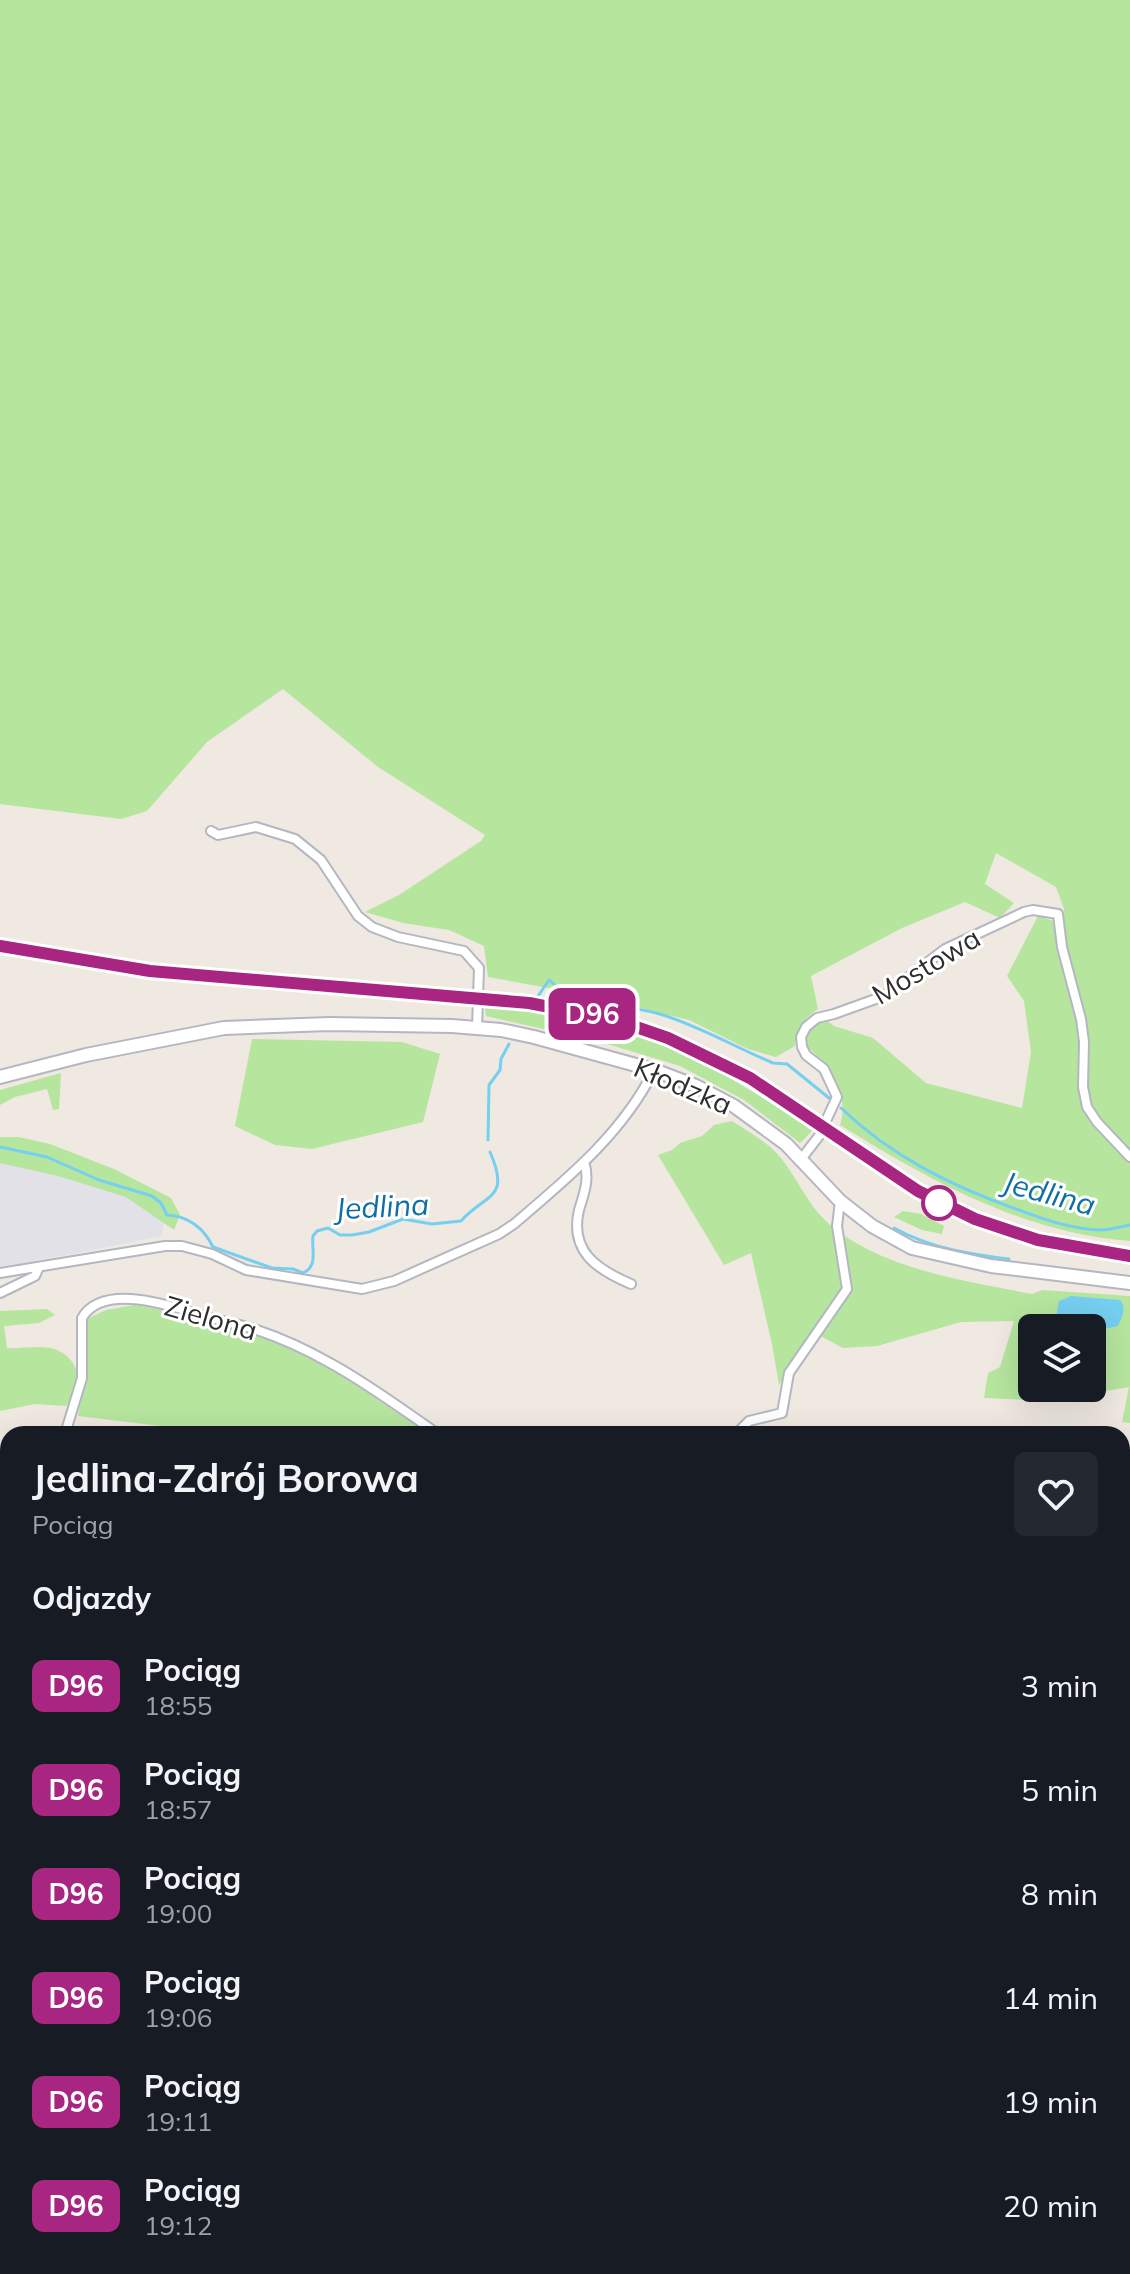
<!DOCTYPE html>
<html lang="pl">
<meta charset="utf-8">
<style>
:root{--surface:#171b24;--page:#242831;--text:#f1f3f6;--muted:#9ea1a6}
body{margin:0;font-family:Mulish,sans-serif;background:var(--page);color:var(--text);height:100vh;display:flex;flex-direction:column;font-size:30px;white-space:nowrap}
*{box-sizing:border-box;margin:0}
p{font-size:26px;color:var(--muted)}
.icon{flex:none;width:44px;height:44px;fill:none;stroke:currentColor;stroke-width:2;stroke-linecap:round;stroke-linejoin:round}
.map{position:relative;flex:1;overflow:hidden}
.details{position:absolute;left:0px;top:1426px;width:1130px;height:848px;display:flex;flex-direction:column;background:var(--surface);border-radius:24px 24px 0 0;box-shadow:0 8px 32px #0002}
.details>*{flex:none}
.badge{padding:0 16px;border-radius:12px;font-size:28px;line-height:52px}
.controls{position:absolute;left:1018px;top:1314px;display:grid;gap:16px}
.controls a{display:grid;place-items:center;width:88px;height:88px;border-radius:12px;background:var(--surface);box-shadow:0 8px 32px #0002;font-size:40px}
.map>.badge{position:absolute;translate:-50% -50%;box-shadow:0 0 0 4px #fff}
h2{padding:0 32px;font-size:30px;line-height:72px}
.round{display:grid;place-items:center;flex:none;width:84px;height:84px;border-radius:12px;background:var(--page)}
.head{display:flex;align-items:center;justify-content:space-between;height:136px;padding:0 32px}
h1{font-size:38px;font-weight:700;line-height:60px}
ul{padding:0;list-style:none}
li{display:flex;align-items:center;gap:24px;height:104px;padding:0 32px}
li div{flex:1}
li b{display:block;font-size:30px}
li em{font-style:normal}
li .badge{min-width:88px;font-weight:700;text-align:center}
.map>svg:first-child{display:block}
</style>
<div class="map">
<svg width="1130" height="2274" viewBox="0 0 1130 2274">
<rect width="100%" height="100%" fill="#efe9e1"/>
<polygon fill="#e3e1e8" points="0,1158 30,1162 154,1206 164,1218 162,1236 0,1268"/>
<g fill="#b6e59e" fill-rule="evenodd">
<path d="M0 0H1130V1241C1023 1233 929 1180 840 1125 847 1105 839 1082 826 1065 818 1054 807 1050 801 1037L806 1027 825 1019 834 1026 873 1038 926 1083 1022 1108 1031 1052 1024 1001 1007 976 1038 916 1063 924 1064 909 1056 887 996 853 985 884 1014 903 1000 918 965 902 902 928 811 976 818 1009C803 1019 797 1028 795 1046L776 1057 748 1049 689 1020 587 995 488 977 484 946 449 930 403 923 365 912 399 895 481 841 485 835 378 767 283 689 207 742 147 811 121 819 0 804Z"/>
<polygon points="485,1007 574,1016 688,1053 814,1129 800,1143 744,1100 680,1066 604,1043 486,1016"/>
<polygon points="252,1039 402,1042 440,1054 423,1122 312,1149 275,1145 235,1126"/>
<polygon points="61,1073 59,1109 53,1110 47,1089 15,1097 0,1105 0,1090"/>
<path d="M732 1121C749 1132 768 1142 781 1158 797 1178 808 1205 827 1222 879 1269 966 1281 1032 1294L1042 1290 1130 1296V1423L1122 1422 1129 1387 1047 1401 984 1398 988 1373 1000 1367 1014 1321 961 1322 877 1346 843 1348 813 1332 779 1385 772 1344 751 1253 724 1265 658 1155 672 1150 680 1143 702 1136 714 1125ZM1054 1322 1118 1325 1092 1332V1388H1032V1328H1054Z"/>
<polygon points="0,1137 19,1137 50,1144 114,1169 171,1198 180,1215 174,1230 126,1197 58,1176 0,1163"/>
<polygon points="903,1211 921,1214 944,1226 942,1234 922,1230 894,1217"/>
<path d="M134 1305C198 1314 263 1333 320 1364 358 1384 393 1411 428 1434H194V1430L78 1416 87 1368V1319L106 1310Z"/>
<path d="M47 1309 55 1315 39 1323 4 1326 7 1348C21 1349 45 1344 57 1350 82 1361 83 1388 66 1406L35 1404 0 1411V1311Z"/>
<polygon points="0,1473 8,1485 8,1531 0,1529"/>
<polygon points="1130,1549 1130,2274 0,2274 0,1656 8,1657 8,2266 1122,2266 1122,1550"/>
</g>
<path fill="#75cff0" d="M1071 1296 1120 1300C1127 1307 1122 1318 1118 1326L1092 1332V1328H1054L1059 1301Z"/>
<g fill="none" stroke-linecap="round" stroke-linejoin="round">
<g stroke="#75cff0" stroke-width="3">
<path d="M536 999 549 980C577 1007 625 1004 660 1014 699 1026 735 1047 773 1063L787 1064 829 1098"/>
<path d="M841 1108C891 1156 951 1186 1016 1209 1042 1219 1071 1229 1100 1230 1109 1230 1120 1227 1130 1225"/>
<polyline points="488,1140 489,1085 500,1070 501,1059 509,1044"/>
<path d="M0 1147 47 1157 99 1180 152 1196 161 1203 167 1215C188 1216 204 1228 213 1247L272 1268 293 1269 303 1273C319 1266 311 1249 313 1236L317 1231 328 1228 340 1235H352L369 1232 403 1219 432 1224 461 1221C486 1193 511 1200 490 1152"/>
<path d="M894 1228C930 1248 969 1254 1009 1259"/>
</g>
<g stroke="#b4b7c1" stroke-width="12">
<g id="minor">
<polyline points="211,831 218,835 256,827 295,839 321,860 358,916 372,927 398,937 464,951 479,968 477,1028"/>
<polyline points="802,1158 819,1136 837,1097 824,1069 806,1055 802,1047 801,1037 806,1027 817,1018 834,1014 884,996 945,949 1024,912 1033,910 1058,914 1062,947 1081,1019 1084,1042 1083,1087 1087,1107 1097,1122 1130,1157"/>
<path d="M584 1162C590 1178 584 1194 579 1210 569 1252 598 1270 631 1284"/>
<path d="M0 1273 165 1246H182L212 1254 246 1270 362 1289 394 1281 499 1234 514 1224C567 1179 623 1133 654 1070"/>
<polyline points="0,1293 35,1276 39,1267"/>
<path d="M65 1434 82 1378V1318C103 1282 173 1306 203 1316 221 1321 239 1324 257 1330 281 1338 307 1350 330 1363 367 1383 403 1410 438 1434"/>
<polyline points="736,1434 749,1421 782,1413 789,1373 847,1289 837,1226 840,1201"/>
<polyline points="0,1535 8,1536"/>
</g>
</g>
<g stroke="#b4b7c1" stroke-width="16">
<polyline id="secondary" points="0,1077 86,1055 224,1028 329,1024 452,1026 501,1030 534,1037 654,1070 696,1086 734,1106 786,1144 840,1201 872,1226 912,1248 991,1266 1130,1283"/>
</g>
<use href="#minor" stroke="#fff" stroke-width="8"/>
<use href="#secondary" stroke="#fff" stroke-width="12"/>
<path stroke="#a3a6b8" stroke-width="3" d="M0 946C129 972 260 981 391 991 466 997 546 998 619 1021 665 1035 711 1054 751 1079 815 1119 873 1168 939 1202 999 1234 1063 1247 1130 1256"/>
</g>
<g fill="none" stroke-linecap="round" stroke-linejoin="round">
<g stroke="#fff" stroke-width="18">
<polyline id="line" points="0,946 150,971 529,1003 616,1020 668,1038 750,1078 918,1191 975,1219 1038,1240 1130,1256"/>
</g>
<use href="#line" stroke="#a82682" stroke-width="12"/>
</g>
<circle fill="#fff" stroke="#a82682" stroke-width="4" cx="939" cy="1203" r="16"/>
<g text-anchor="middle" stroke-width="6" stroke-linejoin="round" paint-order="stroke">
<g font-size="28" fill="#2e2e2e" stroke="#fff">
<text transform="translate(926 966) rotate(-31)" y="10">Mostowa</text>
<text transform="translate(683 1086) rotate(23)" y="10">Kłodzka</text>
<text transform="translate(211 1318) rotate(16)" y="10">Zielona</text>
</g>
<g font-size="30" font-style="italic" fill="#0d6fa3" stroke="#fff">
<text transform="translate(1049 1194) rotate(15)" y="10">Jedlina</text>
<text transform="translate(382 1207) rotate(-3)" y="10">Jedlina</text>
</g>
</g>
</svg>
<div class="controls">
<a><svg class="icon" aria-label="layers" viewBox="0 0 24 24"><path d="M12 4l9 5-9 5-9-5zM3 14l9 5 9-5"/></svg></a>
</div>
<b class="badge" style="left:592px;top:1014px;background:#a82682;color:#fff">D96</b>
<section class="details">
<div class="head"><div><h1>Jedlina-Zdrój Borowa</h1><p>Pociąg</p></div><a class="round"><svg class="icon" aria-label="heart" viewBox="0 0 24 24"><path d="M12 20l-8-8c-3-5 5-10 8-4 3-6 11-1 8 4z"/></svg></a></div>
<h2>Odjazdy</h2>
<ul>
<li><span class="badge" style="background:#a82682;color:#fff">D96</span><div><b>Pociąg</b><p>18:55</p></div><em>3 min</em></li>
<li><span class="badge" style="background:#a82682;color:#fff">D96</span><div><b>Pociąg</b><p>18:57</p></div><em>5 min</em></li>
<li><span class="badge" style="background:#a82682;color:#fff">D96</span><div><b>Pociąg</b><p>19:00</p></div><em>8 min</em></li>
<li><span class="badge" style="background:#a82682;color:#fff">D96</span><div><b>Pociąg</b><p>19:06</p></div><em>14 min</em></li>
<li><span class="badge" style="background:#a82682;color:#fff">D96</span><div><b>Pociąg</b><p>19:11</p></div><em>19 min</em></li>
<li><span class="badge" style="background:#a82682;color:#fff">D96</span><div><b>Pociąg</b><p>19:12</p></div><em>20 min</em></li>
</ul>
</section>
</div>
